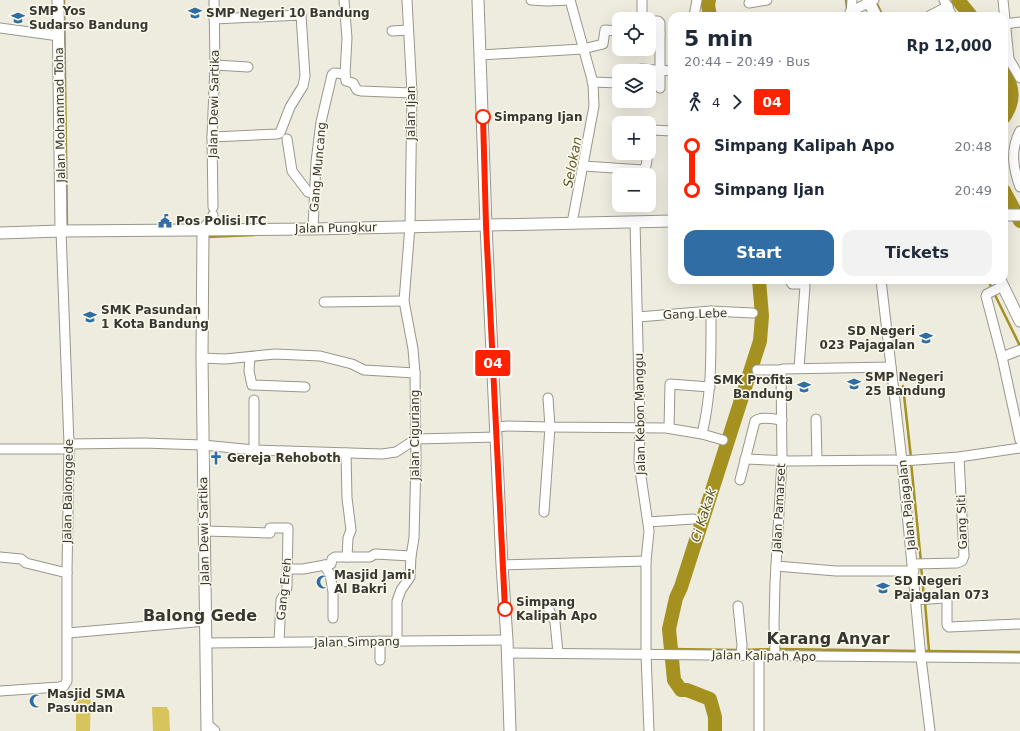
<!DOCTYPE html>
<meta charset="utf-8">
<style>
:root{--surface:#fff;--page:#f2f2f3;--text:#1f2937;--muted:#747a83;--accent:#306da4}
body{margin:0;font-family:"DejaVu Sans",sans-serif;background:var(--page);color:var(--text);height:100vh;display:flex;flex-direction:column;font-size:15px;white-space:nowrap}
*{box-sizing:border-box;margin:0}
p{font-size:13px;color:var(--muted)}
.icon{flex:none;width:22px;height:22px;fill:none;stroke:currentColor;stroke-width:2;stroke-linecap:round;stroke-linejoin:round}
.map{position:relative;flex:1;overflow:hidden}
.sheet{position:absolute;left:668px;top:12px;width:340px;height:272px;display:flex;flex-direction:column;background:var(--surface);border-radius:12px;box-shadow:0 4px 16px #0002}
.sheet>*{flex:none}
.badge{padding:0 8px;border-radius:3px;font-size:14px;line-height:26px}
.buttons{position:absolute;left:612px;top:12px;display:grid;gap:8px}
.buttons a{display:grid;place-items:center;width:44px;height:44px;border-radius:8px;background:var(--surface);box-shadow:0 4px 16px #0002;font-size:20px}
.map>.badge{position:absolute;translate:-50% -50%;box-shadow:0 0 0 2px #fff}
.legs{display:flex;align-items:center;gap:6px;height:44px;padding:0 16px;font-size:13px}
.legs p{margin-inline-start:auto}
.overview{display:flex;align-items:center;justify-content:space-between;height:68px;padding:0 16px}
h1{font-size:22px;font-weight:700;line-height:30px}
.action{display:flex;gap:8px;margin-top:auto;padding:8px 16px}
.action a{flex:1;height:46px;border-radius:12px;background:var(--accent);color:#fff;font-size:16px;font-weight:700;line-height:46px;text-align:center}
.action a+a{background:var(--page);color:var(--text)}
ul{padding:0 16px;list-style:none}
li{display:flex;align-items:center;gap:14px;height:44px;font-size:15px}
li i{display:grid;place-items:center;width:6px;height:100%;margin:0 5px;background:currentColor}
li i::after{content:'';width:10px;height:10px;margin:-5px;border:3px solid;border-radius:50%;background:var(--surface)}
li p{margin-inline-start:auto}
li:first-child i{background:linear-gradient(#0000 50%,currentColor 0)}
li:last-child i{background:linear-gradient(currentColor 50%,#0000 0)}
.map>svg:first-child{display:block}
</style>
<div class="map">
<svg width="1020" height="731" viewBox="0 0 1020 731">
<rect width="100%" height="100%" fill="#eeecdf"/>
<g fill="#d8c45d">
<polygon points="73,692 91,692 90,731 76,731 76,699"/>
<polygon points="152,707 167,707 168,710 169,710 170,731 153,731"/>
</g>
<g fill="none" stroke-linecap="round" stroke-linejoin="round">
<g stroke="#a59120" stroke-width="2.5">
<polyline points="64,0 67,228"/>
<polyline points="846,0 847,8"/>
<polyline points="876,2 883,16"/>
<polyline points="649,148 650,135"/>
<polyline points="1013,207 1020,207"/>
<polyline points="207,237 254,235"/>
<polyline points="988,280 992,289"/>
<polyline points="994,293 1020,346"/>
<polyline points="903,386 911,458"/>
<polyline points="911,462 921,562"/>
<polyline points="921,566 924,597"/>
<polyline points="925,602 929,651"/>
<polyline points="671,649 739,650"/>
<polyline points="778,649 919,651"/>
<polyline points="744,650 773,649"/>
<polyline points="923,651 1020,652"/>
</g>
<g stroke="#a59120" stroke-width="14">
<polyline points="709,0 708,5 710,16"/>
<polyline points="958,0 971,16"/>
<path d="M1004 74C1015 89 1014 102 1004 117"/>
<polyline points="1004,191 1020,221"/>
<polyline points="715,731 715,717 710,699 687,690 681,690 674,680 669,629 676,598 681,587 760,341 762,316 759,280"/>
</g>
<g stroke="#99978b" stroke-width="11">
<g id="minor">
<polyline points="344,0 347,38 345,74 346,81 353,83 357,90 361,91 412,93"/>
<polyline points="531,0 547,1 570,0"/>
<polyline points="570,0 593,83 594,106 572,223"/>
<polyline points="642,0 642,19"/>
<polyline points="944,0 952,16"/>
<polyline points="1003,0 1009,59 1020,78"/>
<polyline points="749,3 767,0"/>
<polyline points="850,12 874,0"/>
<polyline points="694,16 697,0"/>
<polyline points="851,16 852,0"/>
<polyline points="929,16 948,6"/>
<polyline points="649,21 658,21 660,23 660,88"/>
<polyline points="1005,24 1020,22"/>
<polyline points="0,28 59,36"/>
<polyline points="392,31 408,30"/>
<polyline points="649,34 660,34"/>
<polyline points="480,55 583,49 603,44 605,30 619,31"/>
<polyline points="215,65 248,67"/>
<polyline points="637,71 641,69 672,71"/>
<polyline points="592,82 619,83"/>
<path d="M1020 131C1010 150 1013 168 1020 187"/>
<polyline points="649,133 652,130 672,131"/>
<polyline points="212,137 277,134 280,133 290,107 303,86 305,76 301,15 214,19"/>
<polyline points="287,139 292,171 308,192 314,194"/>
<polyline points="584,166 643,170 646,166 648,153"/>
<polyline points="213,207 212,137 215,65 214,0"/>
<polyline points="635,222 640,427 639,463 649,531 646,561 646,654 649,731"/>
<polyline points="313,229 316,162 321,122 332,75 334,73 345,74"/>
<path d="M203 230C205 223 212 222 213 215"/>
<polyline points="790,280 792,284 803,284 805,286 799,368"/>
<polyline points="881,280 902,461 921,658 930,731"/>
<polyline points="1003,286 987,294 986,296 1002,357 1020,440"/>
<polyline points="324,302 404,301"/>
<polyline points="638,317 711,311 753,313"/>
<polyline points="250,357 249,371 252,385 305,387"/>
<polyline points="1002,357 1020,350"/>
<polyline points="202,358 225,359 275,354 320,356 352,364 364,370 415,373"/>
<polyline points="757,370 781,370 783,369 891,367"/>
<polyline points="548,398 550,427 666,428 702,434 723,440"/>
<polyline points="254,400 254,450"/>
<polyline points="816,419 817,460"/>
<polyline points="496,427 508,426 550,427 544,512"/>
<polyline points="669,428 670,384 710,387"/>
<path d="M702 434C712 393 711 353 711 311"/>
<polyline points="69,444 143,443 203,445 254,450 382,454 396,452 416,439 497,437"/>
<polyline points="0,449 70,449"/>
<polyline points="346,453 347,498 351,530 348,538 347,557"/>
<polyline points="745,459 790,461 894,460 902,461 959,457 1020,448"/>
<path d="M740 480 755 421C761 416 774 419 782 420"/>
<polyline points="648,522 693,519"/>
<polyline points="205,531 270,533 270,528 288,528 287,586 286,592 281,600 279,642"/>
<polyline points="0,557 21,559 26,563 67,573"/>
<polyline points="913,564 957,563 962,561 964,556 959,457"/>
<polyline points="324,565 330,574 333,592 333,618"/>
<polyline points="502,565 646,561"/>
<polyline points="776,566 836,571 914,571"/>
<polyline points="288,569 303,569 331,564 332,559 335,557 370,557 375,554 411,556"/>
<polyline points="916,600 944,598 947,601 947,625 949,627 1020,624"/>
<polyline points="738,606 742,645 741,655"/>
<polyline points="548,608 555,622 558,653"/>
<polyline points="68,633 206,621"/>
<polyline points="397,641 397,601 401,590 410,577 411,556 414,538 416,460 415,373 413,349 404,301 410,226 412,93 407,0"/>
<polyline points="206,643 507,640"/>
<polyline points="507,653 1020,658"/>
<polyline points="775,655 774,624 775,583 782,460 781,370"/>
<polyline points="759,656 759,731"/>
<polyline points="380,660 380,641"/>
<polyline points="0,691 59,687 64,686 67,681 67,573 69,444 61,231"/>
<polyline points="207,724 215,731"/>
</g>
</g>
<g stroke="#99978b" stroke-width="13">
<g id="major">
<polyline points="58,0 61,231"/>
<polyline points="478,0 486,225 502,565 507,640 510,731"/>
<polyline points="868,0 876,16"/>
<polyline points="1004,215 1020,215"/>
<polyline points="203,230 202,358 207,731"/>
<polyline points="0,233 61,231 313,229 672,221"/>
<polyline points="1000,280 1020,321"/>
</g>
</g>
<use href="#minor" stroke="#fff" stroke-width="9"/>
<use href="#major" stroke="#fff" stroke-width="11"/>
</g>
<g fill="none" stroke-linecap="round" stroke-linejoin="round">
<g stroke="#fff" stroke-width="9">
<polyline id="line-1" points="483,117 486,225 505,609"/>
</g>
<use href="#line-1" stroke="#f20" stroke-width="6"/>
</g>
<defs>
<g id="school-bare" transform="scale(1.08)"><path d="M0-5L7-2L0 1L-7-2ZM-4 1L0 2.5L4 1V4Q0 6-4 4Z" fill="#306da4" stroke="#fbf9ec" stroke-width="2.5" paint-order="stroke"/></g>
<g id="civic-bare" transform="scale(1.08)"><path d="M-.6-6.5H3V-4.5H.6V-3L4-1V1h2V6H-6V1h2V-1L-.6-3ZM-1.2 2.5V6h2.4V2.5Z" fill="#306da4" stroke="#fbf9ec" stroke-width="2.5" paint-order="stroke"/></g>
<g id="church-bare" transform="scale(1.08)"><path d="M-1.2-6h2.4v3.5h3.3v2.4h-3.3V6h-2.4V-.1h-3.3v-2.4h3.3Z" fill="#306da4" stroke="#fbf9ec" stroke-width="2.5" paint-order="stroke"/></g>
<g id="mosque-bare" transform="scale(1.08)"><path d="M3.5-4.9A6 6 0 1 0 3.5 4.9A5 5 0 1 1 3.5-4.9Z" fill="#306da4" stroke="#fbf9ec" stroke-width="2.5" paint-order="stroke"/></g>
</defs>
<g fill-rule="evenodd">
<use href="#school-bare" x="195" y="13"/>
<use href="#school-bare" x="18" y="18"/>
<use href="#civic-bare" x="165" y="221"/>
<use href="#school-bare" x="90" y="317"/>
<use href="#school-bare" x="926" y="338"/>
<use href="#school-bare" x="854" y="384"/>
<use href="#school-bare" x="804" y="387"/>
<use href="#church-bare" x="216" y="458"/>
<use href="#mosque-bare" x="323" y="582"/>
<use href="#school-bare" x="883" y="588"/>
<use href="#mosque-bare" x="36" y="701"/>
</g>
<g fill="#fff" stroke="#f20" stroke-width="2">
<circle cx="483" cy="117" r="7"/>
<circle cx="505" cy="609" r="7"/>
</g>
<g text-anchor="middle" stroke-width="3" stroke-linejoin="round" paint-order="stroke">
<g font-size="12" font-weight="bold" fill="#383732" stroke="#fbf9ec" text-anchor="start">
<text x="29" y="15">SMP Yos<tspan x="29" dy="14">Sudarso Bandung</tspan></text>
<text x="206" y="17">SMP Negeri 10 Bandung</text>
<text x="176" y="225">Pos Polisi ITC</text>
<text x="101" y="314">SMK Pasundan<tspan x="101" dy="14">1 Kota Bandung</tspan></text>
<text x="915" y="335" text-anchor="end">SD Negeri<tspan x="915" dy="14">023 Pajagalan</tspan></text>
<text x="865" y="381">SMP Negeri<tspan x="865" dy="14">25 Bandung</tspan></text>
<text x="793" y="384" text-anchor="end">SMK Profita<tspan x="793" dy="14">Bandung</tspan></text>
<text x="227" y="462">Gereja Rehoboth</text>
<text x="334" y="579">Masjid Jami'<tspan x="334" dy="14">Al Bakri</tspan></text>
<text x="894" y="585">SD Negeri<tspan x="894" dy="14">Pajagalan 073</tspan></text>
<text x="47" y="698">Masjid SMA<tspan x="47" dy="14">Pasundan</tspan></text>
</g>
<g font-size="12" fill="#383732" stroke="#fbf9ec">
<text transform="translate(214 104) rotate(-89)" y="4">Jalan Dewi Sartika</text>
<text transform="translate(411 113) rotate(-90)" y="4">Jalan Ijan</text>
<text transform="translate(60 115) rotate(-91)" y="4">Jalan Mohammad Toha</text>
<text transform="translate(318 167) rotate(-85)" y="4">Gang Muncang</text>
<text transform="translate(336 228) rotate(-1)" y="4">Jalan Pungkur</text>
<text transform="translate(695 314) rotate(-2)" y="4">Gang Lebe</text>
<text transform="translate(640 414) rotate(-91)" y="4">Jalan Kebon Manggu</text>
<text transform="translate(415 435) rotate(-90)" y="4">Jalan Ciguriang</text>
<text transform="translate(68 491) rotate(-89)" y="4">Jalan Balonggede</text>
<text transform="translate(907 505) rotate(-96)" y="4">Jalan Pajagalan</text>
<text transform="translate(779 508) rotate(-87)" y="4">Jalan Pamarset</text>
<text transform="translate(962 522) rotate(-92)" y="4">Gang Siti</text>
<text transform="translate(204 531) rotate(-91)" y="4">Jalan Dewi Sartika</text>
<text transform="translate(284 589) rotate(-84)" y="4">Gang Ereh</text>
<text transform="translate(357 642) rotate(-1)" y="4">Jalan Simpang</text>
<text transform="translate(764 656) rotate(1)" y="4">Jalan Kalipah Apo</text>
</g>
<g font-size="12" font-weight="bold" fill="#383732" stroke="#fbf9ec" text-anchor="start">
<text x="494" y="121">Simpang Ijan</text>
<text x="516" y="606">Simpang<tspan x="516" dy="14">Kalipah Apo</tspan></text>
</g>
<g font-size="13" font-style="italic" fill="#5b5227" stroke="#fbf9ec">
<text transform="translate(572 162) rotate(-79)" y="5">Selokan</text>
<text transform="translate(703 515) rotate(-72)" y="5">Ci Kakak</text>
</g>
<g font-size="16" font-weight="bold" fill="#383732" stroke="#fbf9ec">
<text x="200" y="621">Balong Gede</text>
<text x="828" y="644">Karang Anyar</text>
</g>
</g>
</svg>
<div class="buttons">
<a><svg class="icon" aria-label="locate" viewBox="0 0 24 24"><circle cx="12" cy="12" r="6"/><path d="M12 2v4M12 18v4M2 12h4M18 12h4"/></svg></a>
<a><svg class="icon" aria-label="layers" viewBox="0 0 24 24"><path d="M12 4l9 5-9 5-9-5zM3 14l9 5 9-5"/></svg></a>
<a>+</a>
<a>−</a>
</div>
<b class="badge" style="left:493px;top:363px;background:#f20;color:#fff">04</b>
<section class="sheet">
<div class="overview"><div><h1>5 min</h1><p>20:44 – 20:49 · Bus</p></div><b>Rp 12,000</b></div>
<div class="legs"><svg class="icon" aria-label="walk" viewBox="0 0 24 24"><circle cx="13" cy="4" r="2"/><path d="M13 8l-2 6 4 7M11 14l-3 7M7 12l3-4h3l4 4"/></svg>4<svg class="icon" aria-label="forward" viewBox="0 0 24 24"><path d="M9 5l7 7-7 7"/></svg><b class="badge" style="background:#f20;color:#fff">04</b></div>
<ul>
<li><i style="color:#f20"></i><b>Simpang Kalipah Apo</b><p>20:48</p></li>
<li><i style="color:#f20"></i><b>Simpang Ijan</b><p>20:49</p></li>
</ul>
<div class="action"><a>Start</a><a>Tickets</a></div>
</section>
</div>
